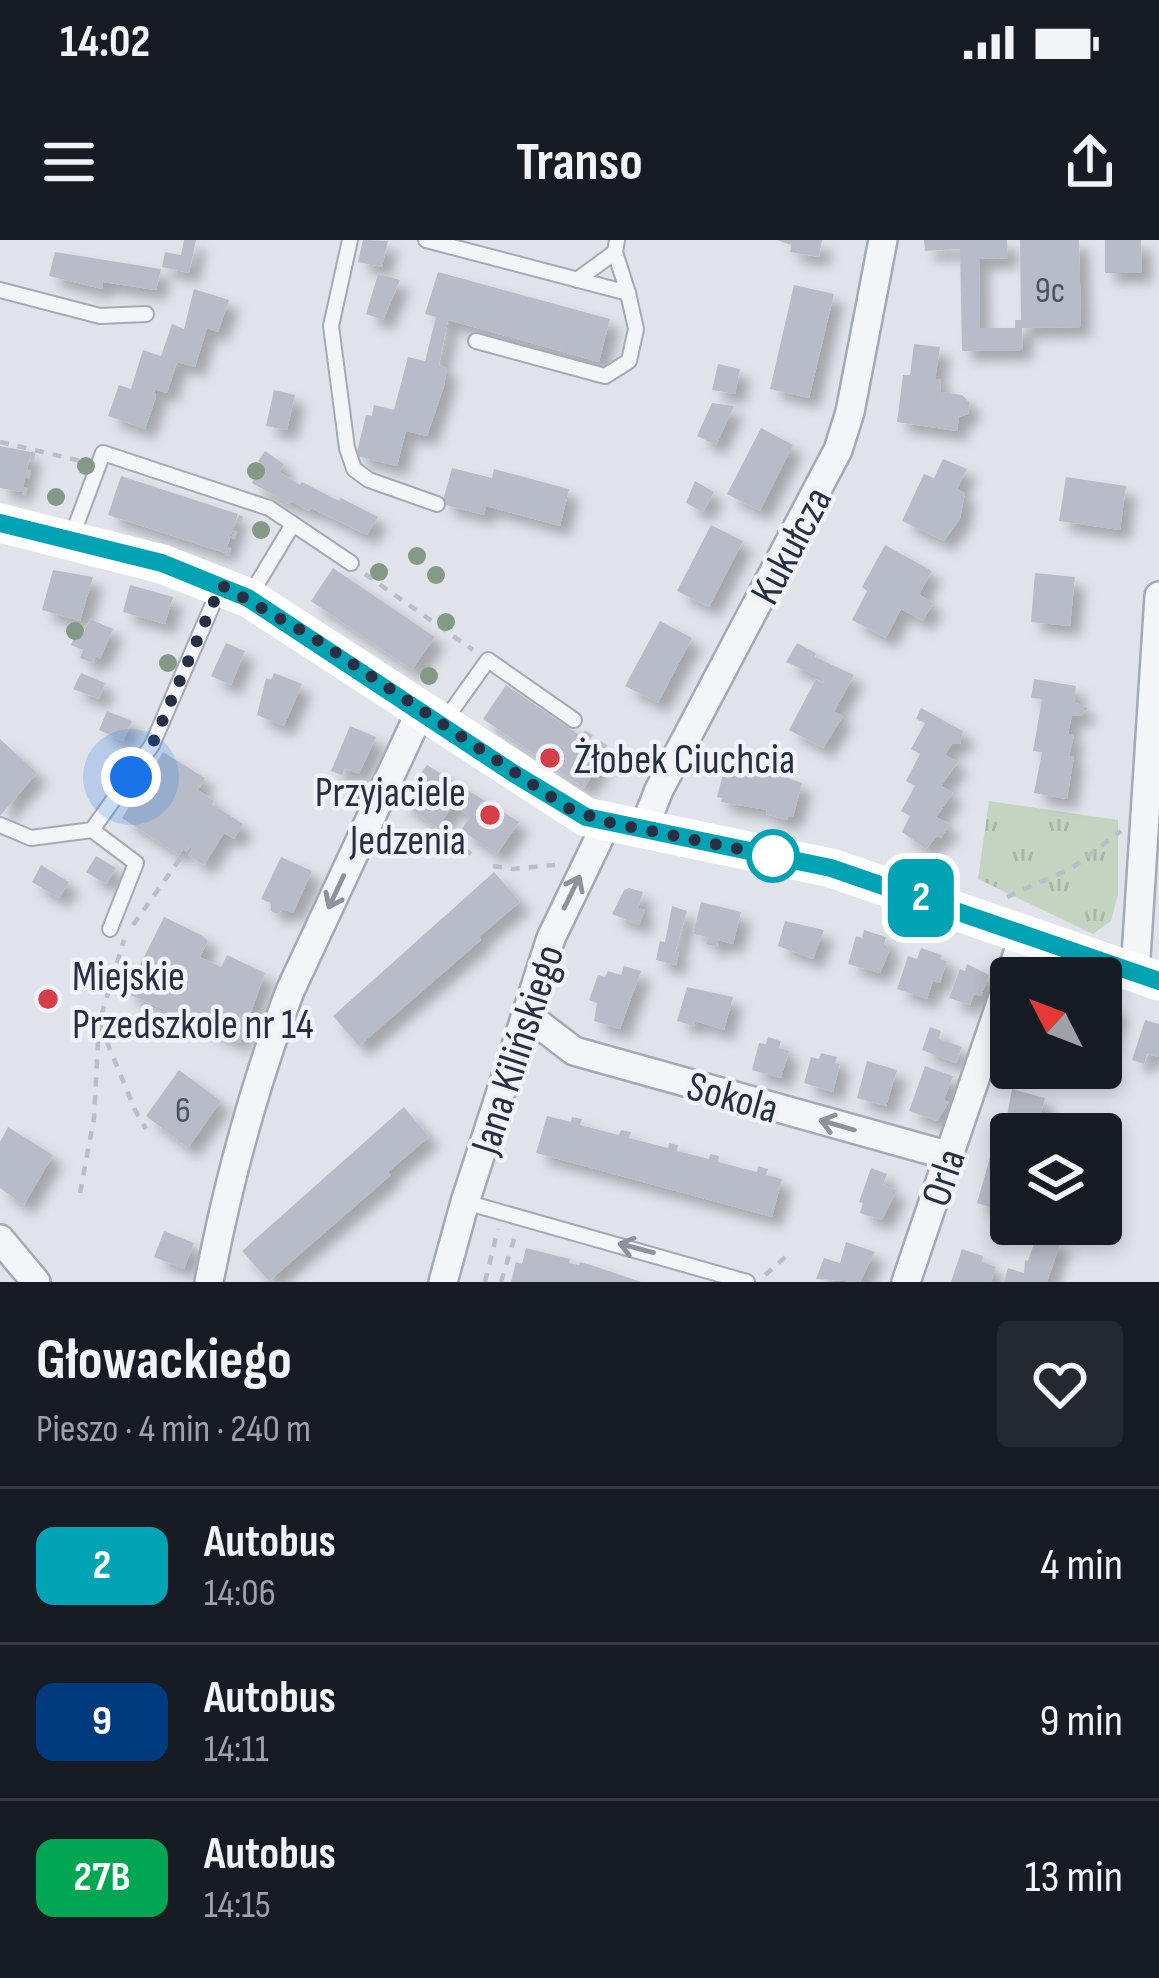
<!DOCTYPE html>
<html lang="pl">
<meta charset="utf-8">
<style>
:root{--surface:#171b24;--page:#242831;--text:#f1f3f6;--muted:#9ea1a6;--line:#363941}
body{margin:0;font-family:"Sofia Sans Condensed",sans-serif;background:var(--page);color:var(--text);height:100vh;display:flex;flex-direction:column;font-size:45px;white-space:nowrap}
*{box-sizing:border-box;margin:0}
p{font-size:39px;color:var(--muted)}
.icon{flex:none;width:66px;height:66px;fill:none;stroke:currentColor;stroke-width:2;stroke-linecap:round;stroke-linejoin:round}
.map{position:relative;height:1042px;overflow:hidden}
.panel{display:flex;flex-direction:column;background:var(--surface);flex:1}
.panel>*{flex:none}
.badge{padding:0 24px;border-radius:18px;font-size:42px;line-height:78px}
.needle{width:78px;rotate:312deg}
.controls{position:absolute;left:990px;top:717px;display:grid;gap:24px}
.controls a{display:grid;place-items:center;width:132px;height:132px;border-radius:12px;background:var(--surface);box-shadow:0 6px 18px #0003;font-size:60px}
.you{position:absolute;width:60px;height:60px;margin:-30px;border:9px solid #fff;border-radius:50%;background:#1a73e8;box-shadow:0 0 0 18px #1a73e833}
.map>.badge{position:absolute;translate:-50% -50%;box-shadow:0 0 0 6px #fff}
.round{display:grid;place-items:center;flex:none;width:126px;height:126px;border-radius:12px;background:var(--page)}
.headline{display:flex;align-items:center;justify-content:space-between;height:204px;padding:0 36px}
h1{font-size:57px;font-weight:700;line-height:90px}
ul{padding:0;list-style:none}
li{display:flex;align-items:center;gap:36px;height:156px;padding:0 36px;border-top:3px solid var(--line)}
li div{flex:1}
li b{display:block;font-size:45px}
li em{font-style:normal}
li .badge{min-width:132px;font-weight:700;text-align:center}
.status{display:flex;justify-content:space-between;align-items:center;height:84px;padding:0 60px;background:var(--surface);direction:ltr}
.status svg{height:33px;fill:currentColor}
header{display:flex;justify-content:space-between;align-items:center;height:156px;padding:0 36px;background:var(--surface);font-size:54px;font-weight:700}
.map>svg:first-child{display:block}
</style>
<div class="status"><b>14:02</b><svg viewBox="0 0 49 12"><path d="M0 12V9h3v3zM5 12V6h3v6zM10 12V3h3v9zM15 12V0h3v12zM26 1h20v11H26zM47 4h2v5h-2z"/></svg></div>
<header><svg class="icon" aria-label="menu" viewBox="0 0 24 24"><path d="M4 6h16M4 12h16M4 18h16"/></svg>Transo<svg class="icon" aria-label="share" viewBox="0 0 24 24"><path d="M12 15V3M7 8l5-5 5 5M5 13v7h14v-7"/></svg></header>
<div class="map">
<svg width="1159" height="1042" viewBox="0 0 1159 1042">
<defs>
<pattern id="grass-tufts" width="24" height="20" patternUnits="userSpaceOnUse" patternTransform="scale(3)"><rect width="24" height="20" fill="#c4d4c1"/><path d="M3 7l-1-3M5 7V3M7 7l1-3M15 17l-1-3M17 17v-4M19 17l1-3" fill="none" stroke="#a8b6a7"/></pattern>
<filter id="shadow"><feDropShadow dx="10" dy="10" stdDeviation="6" flood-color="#0004"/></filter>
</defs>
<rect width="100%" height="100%" fill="#e0e3ea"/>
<polygon fill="url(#grass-tufts)" points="989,561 1118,580 1118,654 1111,681 1093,694 978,639"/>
<g fill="#b7bcc8" filter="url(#shadow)">
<polygon points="184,0 196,0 189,33 162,27 165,12 181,15"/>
<polygon points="363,0 388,1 382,27 358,22"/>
<polygon points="777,0 822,0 819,17 790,12 791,5"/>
<polygon points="924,0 1007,0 1008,18 979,19 980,88 1015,88 1015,80 1021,80 1020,0 1079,0 1081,87 1022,88 1023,110 962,111 960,9 925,11"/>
<polygon points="1105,0 1141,0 1142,33 1105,33"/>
<polygon points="55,12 161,29 156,50 103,42 102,49 49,36"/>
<polygon points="438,32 610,79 599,122 448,80 439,125 447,128 444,146 427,196 406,191 397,226 356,216 366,175 372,176 374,165 394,170 408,117 425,121 436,77 425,74"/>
<polygon points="378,34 400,40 383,80 366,74"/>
<polygon points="794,45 834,54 809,158 770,149"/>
<polygon points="194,49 229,60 218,92 207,88 195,127 177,122 167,153 154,149 156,157 145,189 108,176 119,145 131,149 143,110 161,116 172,84 184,89"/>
<polygon points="914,104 940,107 935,139 941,140 940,152 962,155 970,163 968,174 959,177 957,191 897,182 903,135 910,135"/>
<polygon points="718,124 740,129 735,154 712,150"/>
<polygon points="274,150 295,155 287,190 266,186"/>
<polygon points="712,163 734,166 716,205 697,196"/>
<polygon points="761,188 793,205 760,271 727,254"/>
<polygon points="0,206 31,212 22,252 0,248"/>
<polygon points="265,211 284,224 279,232 300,245 302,242 339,261 341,258 378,277 367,295 311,268 309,271 291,261 289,264 252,243 263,225 258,221"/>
<polygon points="943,219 967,229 957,249 965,253 960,279 944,301 902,281 924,234 934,238"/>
<polygon points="452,228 492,238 494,229 569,249 560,286 486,266 484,275 442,264"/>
<polygon points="121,236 238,274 225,313 108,275"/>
<polygon points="1066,237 1126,246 1120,290 1059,281"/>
<polygon points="695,241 714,252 703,272 686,263"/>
<polygon points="711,285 743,301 709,367 677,351"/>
<polygon points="885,305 932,331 919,354 933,363 923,381 901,369 886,398 852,380 867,351 862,347"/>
<polygon points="333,328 435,397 412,430 311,361"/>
<polygon points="53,330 93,337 80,381 42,370"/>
<polygon points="1035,333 1075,337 1070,386 1031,382"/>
<polygon points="130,345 173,357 165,384 123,372"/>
<polygon points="90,379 113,389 100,419 96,416 93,423 80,418 83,410 71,405 75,395 82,397"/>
<polygon points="660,381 692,398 658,463 625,446"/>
<polygon points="226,403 245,411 231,445 211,436"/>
<polygon points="797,403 816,413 815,417 854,435 834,472 843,476 823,508 789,490 816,439 823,443 824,439 786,422"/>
<polygon points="81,433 105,443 99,459 73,449"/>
<polygon points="274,433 302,444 284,486 257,475 266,438 271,440"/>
<polygon points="1034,439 1076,446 1074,462 1088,468 1081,476 1072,475 1068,494 1074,495 1069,516 1074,516 1067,559 1034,553 1042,512 1033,511 1042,459 1031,458"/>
<polygon points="506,445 607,514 584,548 483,479"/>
<polygon points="921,468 963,491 960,504 952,504 945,515 958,522 941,546 953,553 936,577 949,584 941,598 937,596 926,609 902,592 910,576 901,571 915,546 906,541 920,514 911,509 925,483 916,479"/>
<polygon points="107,471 132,481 123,501 99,490"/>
<polygon points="350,486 376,497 359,534 345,528 342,535 331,531"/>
<polygon points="0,499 37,533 0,576"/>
<polygon points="163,512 205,538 198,550 214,561 212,564 243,584 234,599 224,593 204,625 188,615 192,608 189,606 186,605 179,615 122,578"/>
<polygon points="726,523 758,531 759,528 802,543 793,577 788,576 787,580 766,574 767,570 721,562 722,558 717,557"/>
<polygon points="427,525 519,582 497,614 461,590 470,577 453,565 438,588 400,562"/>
<polygon points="96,616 116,628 106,644 86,632"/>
<polygon points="281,617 312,631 293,673 283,669 277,674 271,671 271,663 261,659"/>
<polygon points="41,625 69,642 59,658 32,642"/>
<polygon points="494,632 520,662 479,697 481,700 359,806 333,776"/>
<polygon points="629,648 643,652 638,668 645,670 639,685 612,674 624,650"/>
<polygon points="701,662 741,672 733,704 718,700 717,707 706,704 708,697 693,694"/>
<polygon points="672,666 687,671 675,712 679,713 676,725 656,720 660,701 665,702"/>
<polygon points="164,677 203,696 208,701 200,717 221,727 227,715 265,733 240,803 126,753"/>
<polygon points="785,681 824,690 813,719 778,706"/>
<polygon points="864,690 886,697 884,704 890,709 880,733 848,724 856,696 862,698"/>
<polygon points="921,708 942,715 940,719 947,721 940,743 933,741 927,759 897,749 908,716 917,719"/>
<polygon points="967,724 989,735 981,756 974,754 970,765 949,758 960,729 965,731"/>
<polygon points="624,726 641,731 620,789 594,781 597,763 589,760 598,735 605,737 608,731 621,735"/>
<polygon points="687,747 733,757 724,790 695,781 694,786 677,781"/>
<polygon points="1101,762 1117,768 1105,803 1101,802"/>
<polygon points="1145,780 1159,784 1159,817 1147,814 1144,824 1132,820"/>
<polygon points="930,787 941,791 939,799 962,807 956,823 922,810"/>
<polygon points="768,797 781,801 779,808 789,811 781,838 752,830 759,803 766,804"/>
<polygon points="821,813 837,817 835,823 840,824 833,852 804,843 811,817 819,819"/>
<polygon points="867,821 897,830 886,866 857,858"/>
<polygon points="925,826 953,836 944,860 949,862 937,881 909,871"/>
<polygon points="179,830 221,861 188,908 146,876"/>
<polygon points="1012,849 1045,858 1036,890 1006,881"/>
<polygon points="404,867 429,897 388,932 391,935 269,1041 242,1011"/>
<polygon points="547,876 571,882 572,877 582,879 580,885 619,895 621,890 631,892 629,898 668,908 669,903 678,905 677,911 709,919 710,914 719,916 718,922 757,932 758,926 768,929 766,935 782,939 772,977 536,913"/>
<polygon points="8,887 53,915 24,965 0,948 0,902"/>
<polygon points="994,904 1011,909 1008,973 977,963"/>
<polygon points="871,928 887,934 883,945 897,950 882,980 860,973 863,963 859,962"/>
<polygon points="164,991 194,1003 184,1029 154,1017"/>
<polygon points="1037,995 1061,1001 1047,1042 1004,1042 1008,1028 1024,1033 1025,1020 1028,1021"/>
<polygon points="846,1002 875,1012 860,1042 816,1039 824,1018 840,1023"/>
<polygon points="526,1008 570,1019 569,1023 579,1025 580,1022 594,1026 641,1042 511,1042 516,1022 522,1024"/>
<polygon points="962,1009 983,1016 982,1022 996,1027 991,1042 951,1042"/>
</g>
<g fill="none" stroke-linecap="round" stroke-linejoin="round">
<g stroke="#a5a9b5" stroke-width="18">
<g id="lane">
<polyline points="350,0 331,86 347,208 354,229 369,240 437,264"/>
<polyline points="426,0 628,53 636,89 629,121 605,136 476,101"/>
<polyline points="615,12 628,53"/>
<polyline points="577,40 615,12 617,0"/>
<polyline points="0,50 100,76 146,74"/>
<polyline points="293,284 351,323"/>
<polyline points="72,296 103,213 269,268 293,284 251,354"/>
<polyline points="445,480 488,420 574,480"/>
<polyline points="0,585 31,598 92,590 152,505 219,350"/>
<polyline points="92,590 136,623 110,689"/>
<polyline points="465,962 747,1042"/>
</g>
</g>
<g stroke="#a5a9b5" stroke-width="32">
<g id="street">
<polyline points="643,590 659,550 838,210 850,172 883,0"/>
<polyline points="1135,733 1159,356"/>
<polyline points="526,774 574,811 950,916"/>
<polyline points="0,999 36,1042"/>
<path d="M209 1042C228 942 254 846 290 751L421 470"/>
<polyline points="443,1042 465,962 551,698 607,582"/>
<polyline points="906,1042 1024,695"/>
</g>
</g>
<g stroke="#babec5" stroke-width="4.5" stroke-dasharray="9 9" stroke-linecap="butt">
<polyline points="0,202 81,221"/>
<polyline points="24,256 34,209"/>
<polyline points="227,316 241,276"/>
<polyline points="365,334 473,410"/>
<polyline points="584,492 643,533"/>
<polyline points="466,610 471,614"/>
<polyline points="493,626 512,629 555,625"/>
<polyline points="1007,657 1072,628 1121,591"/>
<polyline points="133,685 189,606"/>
<polyline points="100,785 135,870 146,889"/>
<polyline points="80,953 94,878 99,783 124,700"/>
<polyline points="765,1035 791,1012"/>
<polyline points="485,1042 498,989"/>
<polyline points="501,1042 515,996"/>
</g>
<use href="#lane" stroke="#f3f5f8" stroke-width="14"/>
<use href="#street" stroke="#f3f5f8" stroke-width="27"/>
<polyline stroke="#fff" stroke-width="39" points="0,283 162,324 249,358 586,577 831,628 1159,741"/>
</g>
<g fill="#849a86">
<circle cx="86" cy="226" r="9"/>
<circle cx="256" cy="231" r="9"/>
<circle cx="56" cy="257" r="9"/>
<circle cx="261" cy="290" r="9"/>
<circle cx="417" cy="316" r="9"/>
<circle cx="379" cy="332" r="9"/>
<circle cx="436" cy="335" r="9"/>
<circle cx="446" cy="382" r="9"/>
<circle cx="75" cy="391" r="9"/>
<circle cx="168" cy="423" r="9"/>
<circle cx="429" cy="436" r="9"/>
<circle cx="357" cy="555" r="9"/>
</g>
<defs><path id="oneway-shaft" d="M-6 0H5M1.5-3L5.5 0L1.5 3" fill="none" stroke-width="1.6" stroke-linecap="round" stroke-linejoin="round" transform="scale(3)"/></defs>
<g stroke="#8e929e">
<use href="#oneway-shaft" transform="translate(336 652) rotate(115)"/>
<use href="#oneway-shaft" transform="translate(572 652) rotate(-64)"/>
<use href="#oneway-shaft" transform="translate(837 885) rotate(-164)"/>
<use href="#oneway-shaft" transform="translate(636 1008) rotate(-165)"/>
</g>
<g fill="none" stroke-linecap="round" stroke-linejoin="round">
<g stroke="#fff" stroke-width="27">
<polyline id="line" points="0,283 162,323 248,358 513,533 586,577 831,628 1159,741"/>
</g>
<use href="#line" stroke="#00a3b4" stroke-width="18"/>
<polyline stroke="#282f43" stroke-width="12" stroke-dasharray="0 21.6" points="131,537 152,505 221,345 311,396 568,568 607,582 773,616"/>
</g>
<g fill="#d63f48" stroke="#f0f2f7" stroke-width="4.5">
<circle cx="550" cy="518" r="12"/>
<circle cx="490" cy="575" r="12"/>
<circle cx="48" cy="759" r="12"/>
</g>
<circle fill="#fff" stroke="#00a3b4" stroke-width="6" cx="773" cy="616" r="24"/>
<g text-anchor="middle" stroke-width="9" stroke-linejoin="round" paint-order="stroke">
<g font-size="36" fill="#4c5264">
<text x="1050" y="62">9c</text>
<text x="183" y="882">6</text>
</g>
<g font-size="42" fill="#282f43" stroke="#f0f2f7">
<text transform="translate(790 305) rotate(-62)" y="15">Kukułcza</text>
<text transform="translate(516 809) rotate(-72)" y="15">Jana Kilińskiego</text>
<text transform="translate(733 856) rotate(16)" y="15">Sokola</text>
<text transform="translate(942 937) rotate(-71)" y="15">Orla</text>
</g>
<g font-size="42" fill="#282f43" stroke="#f0f2f7" text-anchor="start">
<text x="574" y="533">Żłobek Ciuchcia</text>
<text x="466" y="566" text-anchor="end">Przyjaciele<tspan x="466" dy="48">Jedzenia</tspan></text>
<text x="72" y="750">Miejskie<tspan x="72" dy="48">Przedszkole nr 14</tspan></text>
</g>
</g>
</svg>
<div class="controls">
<a><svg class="needle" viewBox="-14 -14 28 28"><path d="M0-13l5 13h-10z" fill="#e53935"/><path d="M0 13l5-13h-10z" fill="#9ea1a6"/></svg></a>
<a><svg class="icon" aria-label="layers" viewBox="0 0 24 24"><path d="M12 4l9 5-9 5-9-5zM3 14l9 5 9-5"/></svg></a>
</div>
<div class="you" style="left:131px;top:537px"></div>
<b class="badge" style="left:921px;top:658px;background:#00a3b4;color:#fff">2</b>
</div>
<section class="panel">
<div class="headline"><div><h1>Głowackiego</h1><p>Pieszo · 4 min · 240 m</p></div><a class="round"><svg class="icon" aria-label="heart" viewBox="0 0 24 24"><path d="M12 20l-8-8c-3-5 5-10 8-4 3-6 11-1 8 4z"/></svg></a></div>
<ul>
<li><span class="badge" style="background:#00a3b4;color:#fff">2</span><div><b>Autobus</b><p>14:06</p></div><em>4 min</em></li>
<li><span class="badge" style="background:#003b80;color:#fff">9</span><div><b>Autobus</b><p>14:11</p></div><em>9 min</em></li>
<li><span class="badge" style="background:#00a651;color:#fff">27B</span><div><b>Autobus</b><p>14:15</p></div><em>13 min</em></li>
</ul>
</section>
